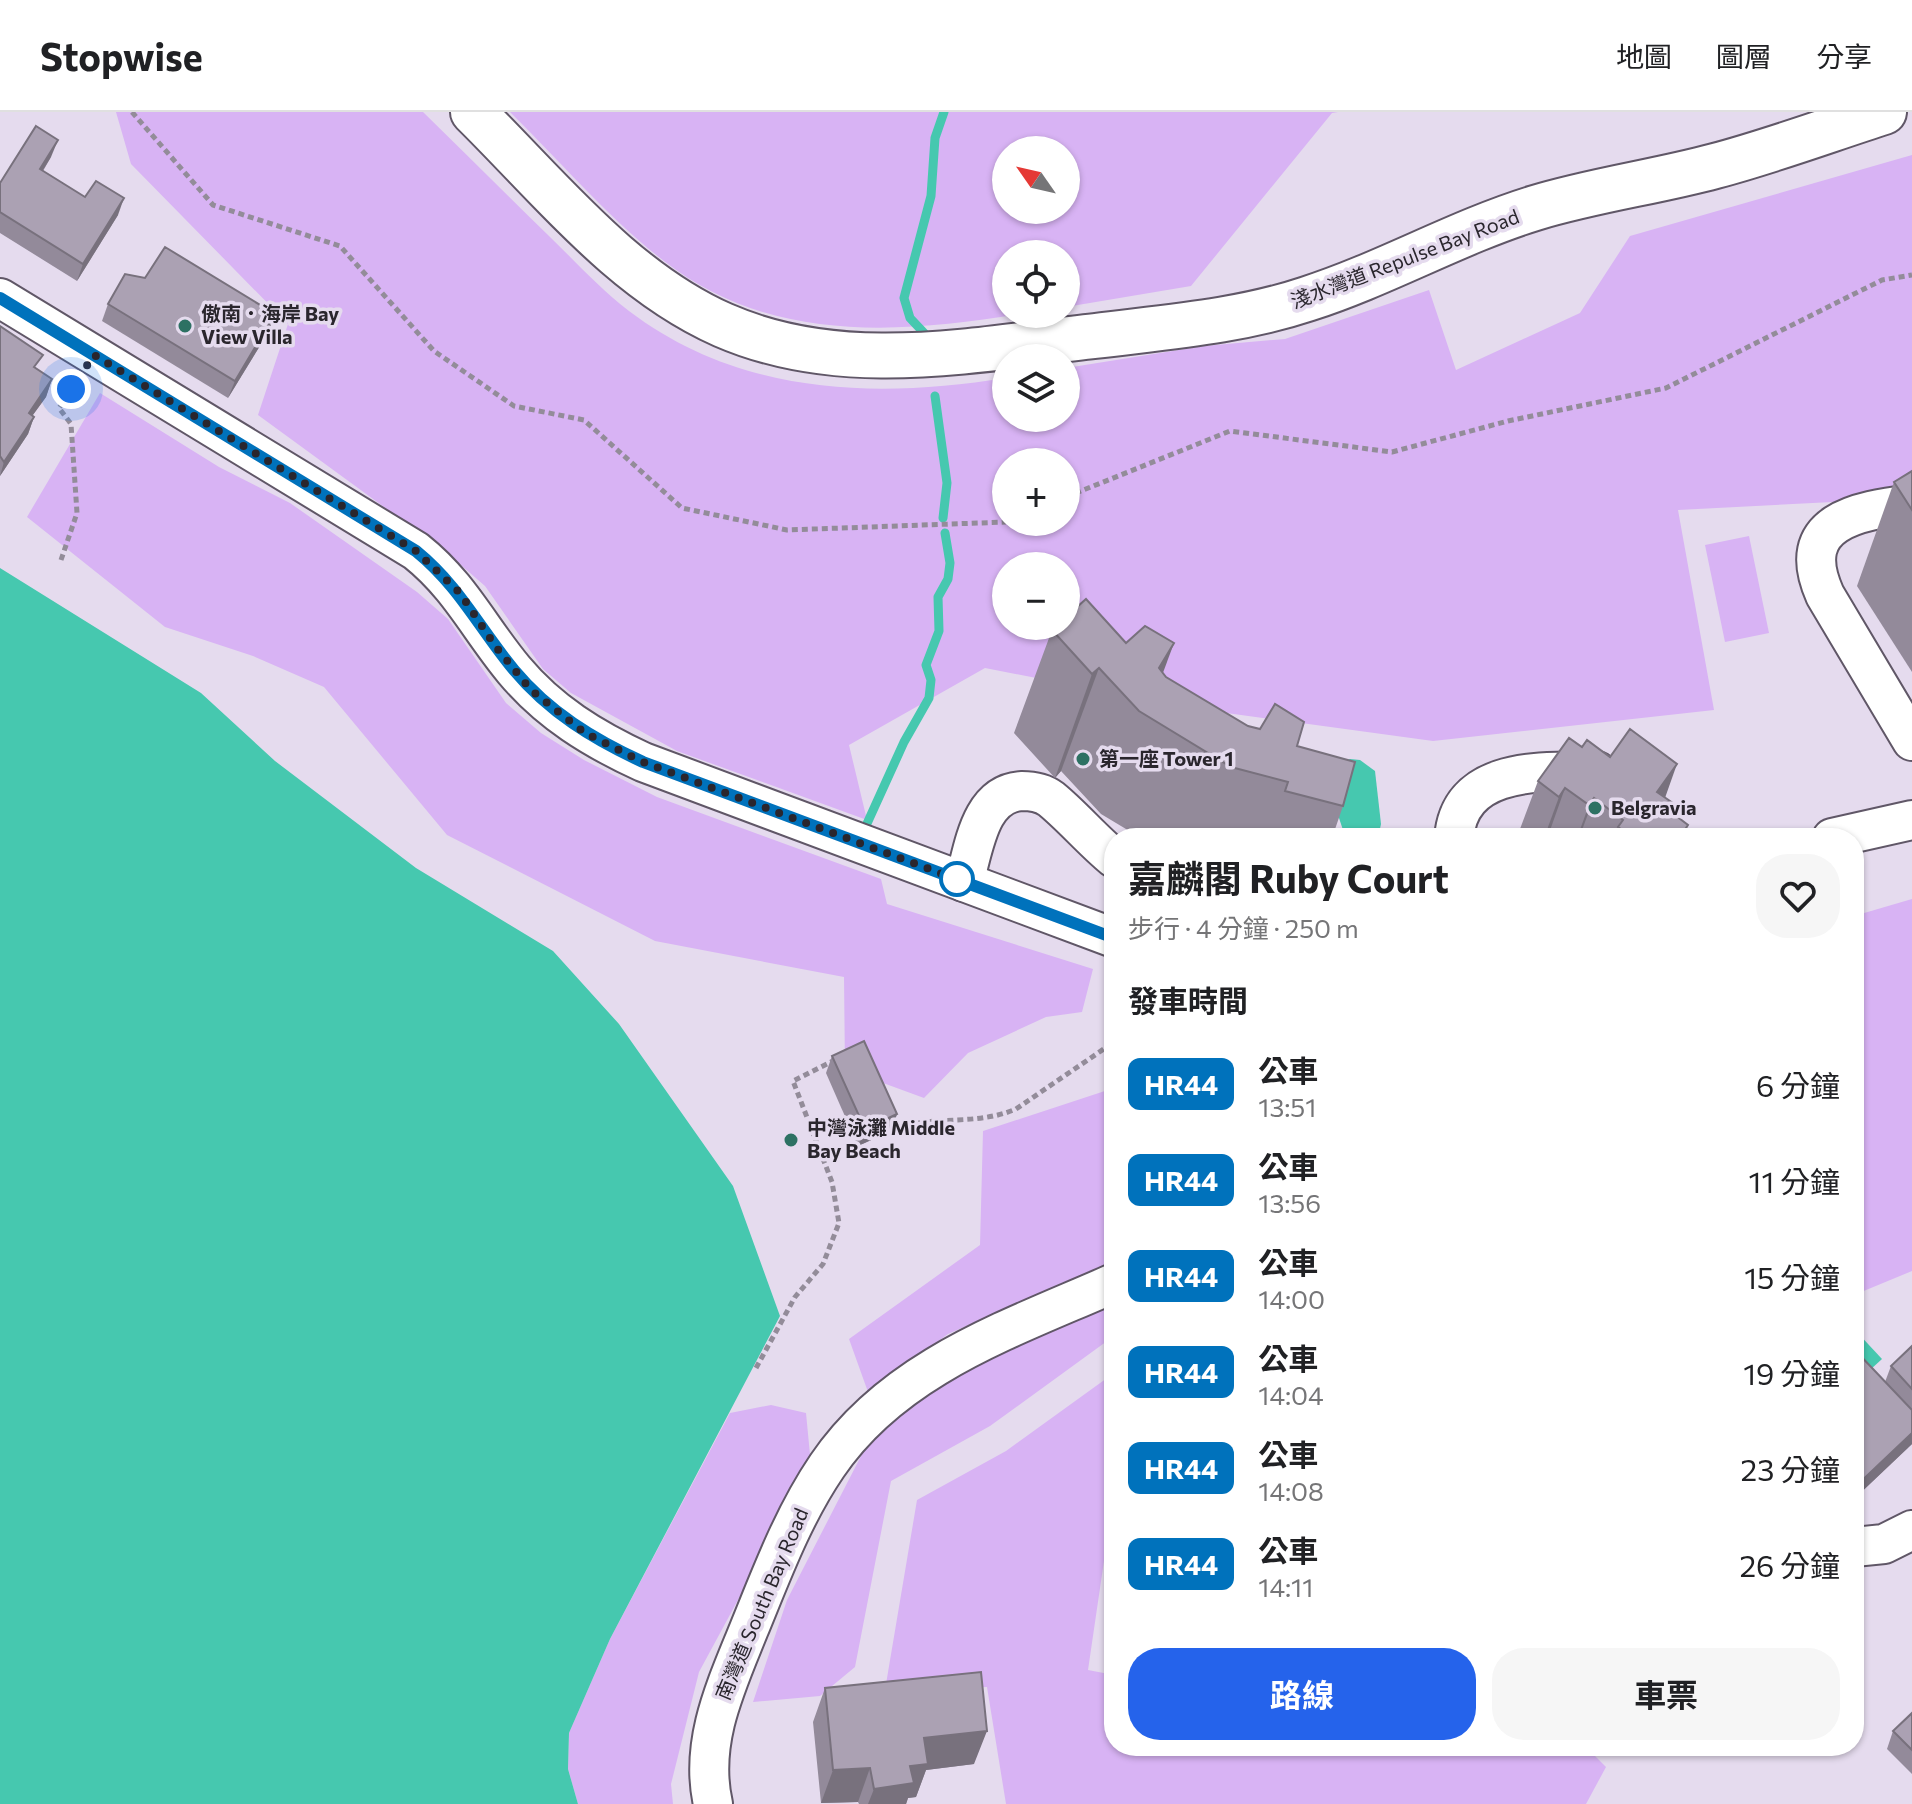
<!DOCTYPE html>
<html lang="zh-TW">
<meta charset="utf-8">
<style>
:root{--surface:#fff;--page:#f6f6f6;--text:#202124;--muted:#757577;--line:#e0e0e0;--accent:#2563eb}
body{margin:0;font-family:Commissioner,"Noto Sans TC",sans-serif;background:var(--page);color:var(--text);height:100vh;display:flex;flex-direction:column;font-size:30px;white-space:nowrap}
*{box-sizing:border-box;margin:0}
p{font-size:26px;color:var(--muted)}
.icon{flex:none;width:44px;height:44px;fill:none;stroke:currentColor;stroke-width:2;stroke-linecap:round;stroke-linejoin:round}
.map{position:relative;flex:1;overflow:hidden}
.sheet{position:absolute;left:1104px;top:716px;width:760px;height:928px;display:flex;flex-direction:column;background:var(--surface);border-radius:32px;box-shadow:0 2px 6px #0004}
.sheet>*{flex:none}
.badge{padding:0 16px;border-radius:12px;font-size:28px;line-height:52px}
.needle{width:52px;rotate:304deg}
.fabs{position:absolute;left:992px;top:24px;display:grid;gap:16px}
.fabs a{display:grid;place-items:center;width:88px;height:88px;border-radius:50%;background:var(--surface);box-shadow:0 2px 6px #0004;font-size:40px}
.you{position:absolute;width:40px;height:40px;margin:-20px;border:6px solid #fff;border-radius:50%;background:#1a73e8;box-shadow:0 0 0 12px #1a73e833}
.map>.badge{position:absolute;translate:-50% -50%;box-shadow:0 0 0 4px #fff}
h2{padding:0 24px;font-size:30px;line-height:72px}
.round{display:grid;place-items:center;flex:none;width:84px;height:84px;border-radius:32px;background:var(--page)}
.overview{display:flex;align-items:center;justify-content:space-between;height:136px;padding:0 24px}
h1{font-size:38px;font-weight:700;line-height:60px}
.primary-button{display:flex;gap:16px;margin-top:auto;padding:16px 24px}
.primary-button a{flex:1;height:92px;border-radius:32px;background:var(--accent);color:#fff;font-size:32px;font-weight:700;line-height:92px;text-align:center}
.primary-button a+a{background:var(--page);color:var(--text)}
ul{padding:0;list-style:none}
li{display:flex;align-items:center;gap:24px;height:96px;padding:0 24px}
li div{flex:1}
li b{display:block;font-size:30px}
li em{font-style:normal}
li .badge{min-width:88px;font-weight:700;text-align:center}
header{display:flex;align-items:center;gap:48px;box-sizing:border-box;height:112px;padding:0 40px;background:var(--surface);border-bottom:2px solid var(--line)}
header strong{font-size:38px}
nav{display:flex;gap:44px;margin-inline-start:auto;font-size:28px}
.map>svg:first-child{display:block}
</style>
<header>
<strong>Stopwise</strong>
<nav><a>地圖</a><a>圖層</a><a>分享</a></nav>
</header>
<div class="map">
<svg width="1912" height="1692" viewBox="0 0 1912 1692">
<rect width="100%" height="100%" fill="#e5dbee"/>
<g fill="#d8b3f4" fill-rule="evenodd">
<path d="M116 0H423C465 41 507 83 549 124 575 149 600 177 629 199 740 283 874 287 1006 266V306H1066V256L1204 234 1285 227 1429 178 1456 258 1580 201 1630 124 1912 43V386L1678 398 1714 598 1433 629 1190 596 985 556 849 633 867 708 677 639 571 581 543 557 485 474 447 441 258 303 288 212 131 52ZM1006 350H1066V410H1006ZM1006 454H1066V514H1006Z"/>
<path d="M510 0H1338L1332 1 1191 174 1066 195V142H1006V202H1020C897 222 769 231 664 149 608 106 560 49 510 0ZM1006 38H1066V98H1006Z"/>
<polygon points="100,281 219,355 290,391 417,480 448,507 506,591 541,621 584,648 657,685 881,767 887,792 1093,857 1082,900 1046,905 968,941 924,986 845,957 844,865 655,829 447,723 324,575 253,544 165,515 27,405"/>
<polygon points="1749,424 1769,521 1725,530 1705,433"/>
<polygon points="1912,787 1912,1159 1854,1183 1854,804"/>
<polygon points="1114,976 1114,1149 948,1222 868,1280 849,1227 980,1133 983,1019"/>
<polygon points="1114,1184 1114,1224 990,1314 891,1369 855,1555 820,1584 753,1590 787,1488 879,1309 964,1250"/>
<polygon points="1114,1261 1114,1442 1105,1442 1088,1558 1114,1563 1114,1634 1585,1634 1606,1655 1586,1692 1006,1692 987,1575 885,1578 917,1388 1006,1339"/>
<polygon points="771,1293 806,1301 811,1353 699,1560 671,1672 673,1692 578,1692 568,1657 569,1621 610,1527 730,1301"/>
</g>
<g fill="#46c8af">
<polygon points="0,456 201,581 275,649 416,756 553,839 619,912 733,1074 780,1204 610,1527 569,1621 568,1657 578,1692 0,1692"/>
<polygon points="1350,647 1360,648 1375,659 1381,712 1378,726 1346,726 1344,721 1329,676 1341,651"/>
<polygon points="1855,1218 1882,1247 1870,1258 1854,1240"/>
</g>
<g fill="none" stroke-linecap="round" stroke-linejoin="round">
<g stroke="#46c8af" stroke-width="9">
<polyline points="926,223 910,206 904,186 931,84 935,26 944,0"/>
<polyline points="935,284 947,371 943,406"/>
<polyline points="865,716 904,630 929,586 931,568 926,553 939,519 938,485 948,467 950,451 945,421"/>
</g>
<g stroke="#605767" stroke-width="42">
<g id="minor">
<path d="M0 186 416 439C460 474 479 516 514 558 549 600 593 627 643 650L1114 826"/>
<path d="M1912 392C1858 399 1792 409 1825 483L1912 629"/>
<path d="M1454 726C1460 653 1544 660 1597 659"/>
<polyline points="1832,726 1912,708"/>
<path d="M964 770C974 737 979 681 1022 679 1032 679 1043 681 1051 687 1073 705 1092 728 1114 746"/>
<polyline points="1854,1435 1884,1432 1912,1418"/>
<path d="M713 1692C699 1630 726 1574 749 1517 772 1461 793 1404 827 1354 894 1255 1010 1217 1114 1171"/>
</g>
</g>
<g stroke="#605767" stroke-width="48">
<path id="major" d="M473 0C550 76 623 169 723 213 842 265 971 238 1095 224 1166 215 1238 210 1307 187 1385 162 1457 120 1535 96 1594 78 1656 70 1715 54 1772 39 1828 18 1884 0"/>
</g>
<g stroke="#938c99" stroke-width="5" stroke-dasharray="6 4" stroke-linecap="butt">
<polyline points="132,0 213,93 340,134 434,239 514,294 584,308 682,396 787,418 1006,410"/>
<polyline points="1066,385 1230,319 1392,340 1508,309 1666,276 1882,168 1912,163"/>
<polyline points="61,448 77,401 71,312 59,296 76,271"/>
<path d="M893 1008 897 1016C937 1003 976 1014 1016 997L1114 930"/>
<polyline points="756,1256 795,1185 823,1152 839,1111 832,1070 793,969 835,948"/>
</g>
<use href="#minor" stroke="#fff" stroke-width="38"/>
<use href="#major" stroke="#fff" stroke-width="44"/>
</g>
<g fill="#938a9a">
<polygon points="51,45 43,59 85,85 118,103 77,169 0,121 0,71"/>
<polygon points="108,192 269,219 228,286 102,209"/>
<polygon points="0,214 37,257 52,267 46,285 32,304 34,305 28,322 0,364"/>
<polygon points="1912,359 1912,560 1857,474 1894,370"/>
<polygon points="1052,518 1126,531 1166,565 1248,614 1260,617 1297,634 1343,694 1332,726 1141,726 1101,702 1061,659 1055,666 1014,621"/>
<polygon points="1582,635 1665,685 1677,705 1684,726 1551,726 1548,724 1546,726 1533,726 1520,717 1538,669"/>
<polygon points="832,944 897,1002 891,1019 858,1034 826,961"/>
<polygon points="1912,1234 1912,1332 1854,1387 1854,1237 1885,1270 1891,1254"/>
<polygon points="825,1576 974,1652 926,1658 916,1685 908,1686 906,1692 859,1692 858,1690 821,1691 813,1610"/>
<polygon points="1912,1601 1912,1662 1887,1637 1893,1619"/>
</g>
<g fill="#78717d">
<polygon points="58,28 51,45 33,74 40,57"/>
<polygon points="124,86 118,103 77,169 83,152"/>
<polygon points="275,202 269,219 228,286 235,269"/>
<polygon points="52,267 46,285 22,318 29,301"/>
<polygon points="34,305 28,322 0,364 4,350"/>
<polygon points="1174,531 1147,604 1159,556"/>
<polygon points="1099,556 1061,659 1055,666 1092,562"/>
<polygon points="1677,652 1660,700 1657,680"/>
<polygon points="1565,676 1548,724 1546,726 1544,726 1559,685"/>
<polygon points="1594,686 1579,726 1577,726 1589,693"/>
<polygon points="1688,713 1684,726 1679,726"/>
<polygon points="897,1002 891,1019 858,1034 865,1017"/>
<polygon points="1912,1321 1912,1332 1854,1387 1854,1376"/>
<polygon points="987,1619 974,1652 926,1658 916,1685 908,1686 906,1692 868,1692 874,1677 910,1654 924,1626"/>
<polygon points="870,1656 858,1690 821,1691 833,1658"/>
</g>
<g fill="#aba1b3" stroke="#78717d" stroke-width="2">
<polygon points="36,14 58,28 40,57 85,85 96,69 124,86 83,152 0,100 0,71"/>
<polygon points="165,135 275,202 235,269 108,192 125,162 145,166"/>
<polygon points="0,214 43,243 34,255 52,267 29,301 34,305 4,350 0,344"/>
<polygon points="1912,359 1912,398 1894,370"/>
<polygon points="1086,487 1126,531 1145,514 1174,531 1159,556 1166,565 1248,614 1260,617 1275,592 1304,610 1297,634 1355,650 1343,694 1285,679 1288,670 1231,655 1139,599 1099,556 1092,562 1052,518 1056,514 1066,514 1066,505"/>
<polygon points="1630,617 1677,652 1657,680 1680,696 1675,703 1688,713 1679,726 1634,726 1618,715 1623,708 1594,686 1589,693 1565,676 1559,685 1538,669 1569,626 1582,635 1587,628 1610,645"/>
<polygon points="864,929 897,1002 865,1017 832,944"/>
<polygon points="1912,1234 1912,1277 1891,1254"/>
<polygon points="1854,1237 1912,1298 1912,1321 1854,1376"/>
<polygon points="981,1560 987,1619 924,1626 928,1652 910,1654 914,1671 874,1677 870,1656 833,1658 825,1576"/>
<polygon points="1912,1601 1912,1638 1893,1619"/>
</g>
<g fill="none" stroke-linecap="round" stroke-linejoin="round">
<g stroke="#fff" stroke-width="18">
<path id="line" d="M0 186 416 439C460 475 479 516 514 558 549 600 593 627 643 650L1114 826"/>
</g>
<use href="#line" stroke="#0072bc" stroke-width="12"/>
<polyline stroke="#2a262d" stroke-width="8" stroke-dasharray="0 14.4" points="71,277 94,243 416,439 460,481 496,535 531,578 585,621 643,650 964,770 957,767"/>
</g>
<g fill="#2d7163" stroke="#e5dbee" stroke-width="3">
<circle cx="185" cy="214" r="8"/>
<circle cx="1083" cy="647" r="8"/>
<circle cx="1595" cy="696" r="8"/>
<circle cx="791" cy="1028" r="8"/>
</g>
<circle fill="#fff" stroke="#0072bc" stroke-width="4" cx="957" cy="767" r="16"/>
<g text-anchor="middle" stroke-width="7" stroke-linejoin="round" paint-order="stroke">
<g font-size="20" fill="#2a262d" stroke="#e5dbee">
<text transform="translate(1405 147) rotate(-21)" y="7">淺水灣道 Repulse Bay Road</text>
<text transform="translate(762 1492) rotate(-67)" y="7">南灣道 South Bay Road</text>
</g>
<g font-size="20" font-weight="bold" fill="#2a262d" stroke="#e5dbee" text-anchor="start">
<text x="201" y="209">傲南．海岸 Bay<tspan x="201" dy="23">View Villa</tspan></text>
<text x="1099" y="654">第一座 Tower 1</text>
<text x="1611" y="703">Belgravia</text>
<text x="807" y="1023">中灣泳灘 Middle<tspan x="807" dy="23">Bay Beach</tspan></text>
</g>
</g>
</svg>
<div class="fabs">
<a><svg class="needle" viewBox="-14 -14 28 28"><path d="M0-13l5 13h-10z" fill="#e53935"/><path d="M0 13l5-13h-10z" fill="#757577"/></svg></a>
<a><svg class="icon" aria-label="locate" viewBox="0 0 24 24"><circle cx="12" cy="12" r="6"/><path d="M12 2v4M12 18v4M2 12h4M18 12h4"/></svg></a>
<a><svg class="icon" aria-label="layers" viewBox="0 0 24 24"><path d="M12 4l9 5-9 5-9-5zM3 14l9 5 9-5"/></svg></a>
<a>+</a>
<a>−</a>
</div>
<div class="you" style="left:71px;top:277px"></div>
<section class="sheet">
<div class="overview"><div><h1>嘉麟閣 Ruby Court</h1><p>步行 · 4 分鐘 · 250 m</p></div><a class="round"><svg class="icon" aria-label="heart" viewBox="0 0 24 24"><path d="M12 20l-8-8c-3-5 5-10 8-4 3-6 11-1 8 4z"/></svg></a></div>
<h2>發車時間</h2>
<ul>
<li><span class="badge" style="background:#0072bc;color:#fff">HR44</span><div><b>公車</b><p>13:51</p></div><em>6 分鐘</em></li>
<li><span class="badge" style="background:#0072bc;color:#fff">HR44</span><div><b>公車</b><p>13:56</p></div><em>11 分鐘</em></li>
<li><span class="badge" style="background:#0072bc;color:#fff">HR44</span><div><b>公車</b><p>14:00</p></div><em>15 分鐘</em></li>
<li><span class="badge" style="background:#0072bc;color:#fff">HR44</span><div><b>公車</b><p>14:04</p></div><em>19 分鐘</em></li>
<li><span class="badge" style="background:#0072bc;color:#fff">HR44</span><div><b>公車</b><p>14:08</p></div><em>23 分鐘</em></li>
<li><span class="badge" style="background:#0072bc;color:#fff">HR44</span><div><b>公車</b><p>14:11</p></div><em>26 分鐘</em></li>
</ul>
<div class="primary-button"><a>路線</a><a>車票</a></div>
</section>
</div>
